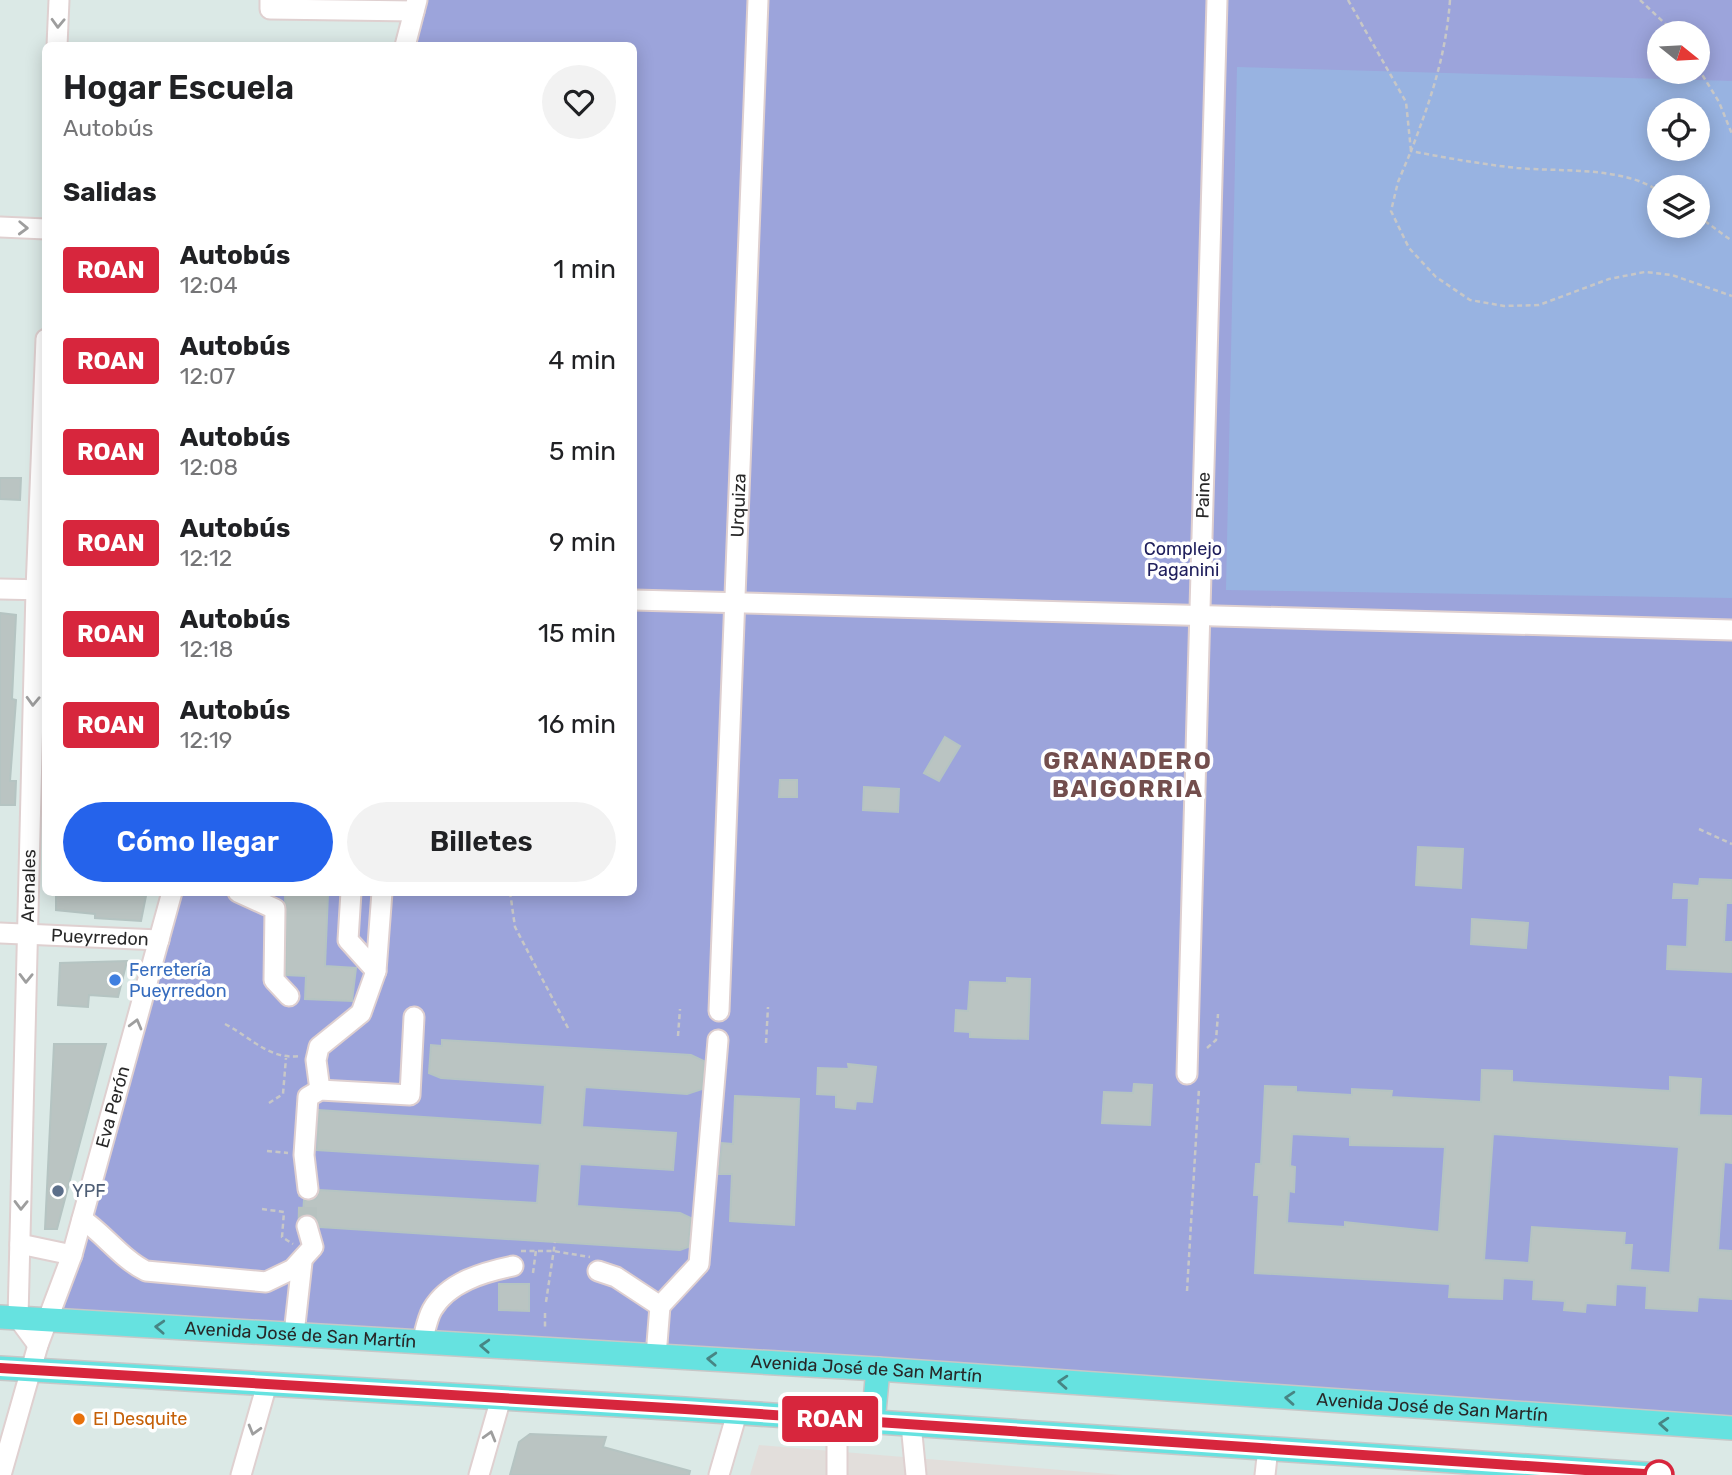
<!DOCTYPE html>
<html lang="es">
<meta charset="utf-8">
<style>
:root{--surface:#fff;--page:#f2f2f2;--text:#202124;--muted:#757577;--accent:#2563eb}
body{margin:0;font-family:Rubik,sans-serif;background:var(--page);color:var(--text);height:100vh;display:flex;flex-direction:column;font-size:26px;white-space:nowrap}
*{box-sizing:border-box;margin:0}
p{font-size:23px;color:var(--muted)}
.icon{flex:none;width:38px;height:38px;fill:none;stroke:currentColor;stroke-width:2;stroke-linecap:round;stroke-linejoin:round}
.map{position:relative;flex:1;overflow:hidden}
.sheet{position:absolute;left:42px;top:42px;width:595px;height:854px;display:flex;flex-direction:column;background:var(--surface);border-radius:10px;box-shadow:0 4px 18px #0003}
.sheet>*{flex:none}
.badge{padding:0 14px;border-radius:5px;font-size:24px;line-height:46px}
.needle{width:46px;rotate:108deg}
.tools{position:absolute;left:1647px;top:21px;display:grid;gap:14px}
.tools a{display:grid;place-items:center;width:63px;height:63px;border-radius:50%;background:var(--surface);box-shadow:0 4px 18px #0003;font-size:35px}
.map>.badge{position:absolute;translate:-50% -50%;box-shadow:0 0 0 4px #fff}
h2{padding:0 21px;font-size:26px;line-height:63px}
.round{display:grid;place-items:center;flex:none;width:74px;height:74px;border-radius:37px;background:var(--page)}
.headline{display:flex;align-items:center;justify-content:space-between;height:119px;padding:0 21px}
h1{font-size:33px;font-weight:600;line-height:52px}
.primary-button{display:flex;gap:14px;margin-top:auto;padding:14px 21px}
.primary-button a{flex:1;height:80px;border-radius:42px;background:var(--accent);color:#fff;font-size:28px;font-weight:600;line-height:80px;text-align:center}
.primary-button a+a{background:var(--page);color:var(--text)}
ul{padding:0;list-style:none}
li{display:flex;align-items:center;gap:21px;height:91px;padding:0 21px}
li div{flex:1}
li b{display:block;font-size:26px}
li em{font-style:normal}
li .badge{min-width:77px;font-weight:700;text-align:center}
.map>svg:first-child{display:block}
</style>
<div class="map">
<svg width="1732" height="1475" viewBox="0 0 1732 1475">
<rect width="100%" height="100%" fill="#dbe9e6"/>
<polygon fill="#e2dedb" points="759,1445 1122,1475 750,1475"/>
<path fill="#9ca4db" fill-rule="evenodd" d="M417 0H1732V1428L47 1320 172 893 634 892V46L405 45ZM1659 33H1698V72H1659ZM1659 110H1698V149H1659ZM1659 187H1698V226H1659Z"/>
<path fill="#98b3e1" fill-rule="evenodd" d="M1237 67 1732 81V598L1226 590ZM1659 110H1698V149H1659ZM1659 187H1698V226H1659Z"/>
<g fill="#bac4c2" stroke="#b5c4c2" stroke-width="2" fill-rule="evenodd">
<polygon points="0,478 21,478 20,500 0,499"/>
<polygon points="0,613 16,615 12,699 16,700 10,781 16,781 15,805 0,805"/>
<polygon points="945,737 960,746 939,781 924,773"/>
<polygon points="780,780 797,780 797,797 779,797"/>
<polygon points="864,787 899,789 898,812 863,810"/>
<polygon points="1418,847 1463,849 1461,888 1416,885"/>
<polygon points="1700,879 1732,880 1732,903 1726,903 1724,942 1732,942 1732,972 1667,969 1668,946 1687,947 1689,898 1673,898 1674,884 1699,886"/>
<polygon points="56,892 92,892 146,896 141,921 95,918 95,914 56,910"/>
<polygon points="285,892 328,894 325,966 356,968 352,1001 305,999 306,976 286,975"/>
<polygon points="1472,919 1528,923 1526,948 1471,944"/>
<polygon points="127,961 118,997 89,995 88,1007 58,1005 60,963"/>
<polygon points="1007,978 1030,979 1028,1039 970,1037 970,1032 955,1031 956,1010 968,1011 970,982 1007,983"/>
<polygon points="442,1040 691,1055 704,1061 702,1089 687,1094 585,1087 582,1127 676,1133 673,1170 580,1164 577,1206 680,1213 691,1218 688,1247 680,1250 320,1227 315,1217 303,1215 304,1200 315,1199 320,1190 537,1203 540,1164 317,1150 319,1110 542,1125 545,1085 441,1078 429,1073 431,1045 442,1046"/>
<polygon points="54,1044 106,1044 57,1229 45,1229"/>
<polygon points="848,1064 876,1067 872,1102 856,1101 855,1109 836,1107 836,1095 817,1094 818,1068 849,1069"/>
<path d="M1482 1070 1512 1071V1082L1670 1091V1077L1701 1079 1699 1115 1732 1116V1163L1724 1162 1718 1250 1732 1251V1299L1698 1297 1697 1311 1646 1308 1647 1286 1616 1284 1615 1305 1586 1303 1585 1312 1564 1310 1565 1301 1533 1299 1534 1280 1503 1278 1502 1299 1449 1297 1450 1284 1255 1273 1259 1195H1254L1256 1164H1261L1265 1086 1296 1087V1092L1352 1095V1089L1392 1091 1391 1097 1481 1102ZM1292 1134 1350 1137V1145L1445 1147 1439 1232 1345 1222V1227L1287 1223 1289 1191 1294 1192 1295 1167 1290 1166ZM1493 1134 1679 1147 1670 1273 1630 1270 1632 1245H1624L1625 1233 1532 1227 1529 1263 1484 1260Z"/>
<polygon points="1134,1084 1152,1085 1150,1125 1102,1123 1104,1092 1133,1093"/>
<polygon points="735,1096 799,1099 794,1225 730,1221 732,1174 719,1174 722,1143 733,1144"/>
<polygon points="499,1284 529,1284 529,1311 499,1310"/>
<polygon points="530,1434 606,1437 603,1447 690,1471 689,1475 510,1475 519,1442"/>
</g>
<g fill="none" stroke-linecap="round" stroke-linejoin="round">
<polyline stroke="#b7c2c0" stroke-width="19" stroke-dasharray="19 10" stroke-linecap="butt" points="307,1226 308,1189"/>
<g stroke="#dfd0d0" stroke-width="23">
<g id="minor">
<polyline points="270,0 270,9 414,11"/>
<polyline points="57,46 59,0"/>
<polyline points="405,46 417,0"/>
<polyline points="0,227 46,229"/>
<polyline points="0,589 46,590"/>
<polyline points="634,600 1732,630"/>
<polyline points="238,892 275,909 274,980 289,996"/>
<polyline points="351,892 348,940 376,971"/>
<path id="s1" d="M0 933 159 940"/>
<path id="s2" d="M719 1011 758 0"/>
<path id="s3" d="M1187 1074 1217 0"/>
<polyline points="320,1090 316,1060 319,1047 361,1013 376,971 382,892"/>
<polyline points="308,1189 304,1155 308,1097 320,1090 410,1095 414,1017"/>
<path d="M82 1219C104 1234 123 1260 146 1271L266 1282 293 1269 313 1247 307 1226"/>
<polyline points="20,1244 72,1255"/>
<polyline points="598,1271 616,1277 660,1306 656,1356"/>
<polyline points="660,1306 699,1264 718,1040"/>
<polyline points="294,1334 302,1262"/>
<path d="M422 1342C425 1332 427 1319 432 1310 448 1282 484 1272 513 1266"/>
<path id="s4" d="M38 1345 18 1318 36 590 46 339"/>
<polyline points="911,1424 916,1475"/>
<path id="s5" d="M1 1475 38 1345 72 1255 172 892"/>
<polyline points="241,1475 267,1384"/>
<polyline points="479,1475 501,1398"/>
<polyline points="719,1475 737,1413"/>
<polyline points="837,1475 837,1419"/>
<polyline points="1265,1475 1268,1448"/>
</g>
</g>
<g stroke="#c7c7c7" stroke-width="26">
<g id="major">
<path id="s6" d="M0 1317 878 1369 1732 1428"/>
<polyline points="0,1368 685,1409 1660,1475"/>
<polyline points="873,1422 878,1369"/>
</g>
</g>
<g stroke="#c7c7c7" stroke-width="2.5" stroke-dasharray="5 3.5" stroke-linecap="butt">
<polyline points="1348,0 1406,102 1411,151 1398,182 1391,211 1409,248 1436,277 1470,300 1504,306 1539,305 1609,279 1645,272 1672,275 1732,296"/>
<path d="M1450 0C1446 55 1431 99 1411 151 1446 158 1481 164 1517 168 1561 172 1621 166 1659 191"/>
<polyline points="1640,0 1675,33"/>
<polyline points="1698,68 1719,102 1732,134"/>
<polyline points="1698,216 1732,241"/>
<polyline points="1699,829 1732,844"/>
<polyline points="510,892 515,927 568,1028"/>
<path d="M225 1024C252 1038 269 1060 300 1056"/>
<polyline points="678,1036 680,1009"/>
<polyline points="766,1043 768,1007"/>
<polyline points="1207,1048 1216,1040 1218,1014"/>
<polyline points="269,1103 283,1094 286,1058"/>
<polyline points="267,1151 288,1153"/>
<polyline points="262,1209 284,1212 282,1237 293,1244"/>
<polyline points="521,1251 553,1251 590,1257"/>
<polyline points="533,1273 536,1250"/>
<polyline points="1187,1291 1199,1088"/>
<polyline points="546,1302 555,1242"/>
<polyline points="545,1313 545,1330"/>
</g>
<use href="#minor" stroke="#fff" stroke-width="19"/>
<use href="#major" stroke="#66e2e0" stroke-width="23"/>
</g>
<defs><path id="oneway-chevron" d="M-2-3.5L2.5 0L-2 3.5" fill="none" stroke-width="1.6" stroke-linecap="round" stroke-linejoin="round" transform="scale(1.75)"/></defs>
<g stroke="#9e9e9e">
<use href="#oneway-chevron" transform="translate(58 23) rotate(92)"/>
<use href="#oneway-chevron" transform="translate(23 228) rotate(2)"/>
<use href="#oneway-chevron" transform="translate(33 701) rotate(92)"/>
<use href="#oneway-chevron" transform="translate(26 978) rotate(91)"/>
<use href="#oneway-chevron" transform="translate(136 1024) rotate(-75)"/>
<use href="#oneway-chevron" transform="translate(21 1205) rotate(91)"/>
<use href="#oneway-chevron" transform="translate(254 1430) rotate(106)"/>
<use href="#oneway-chevron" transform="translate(490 1436) rotate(-74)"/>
</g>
<g stroke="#478584">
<use href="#oneway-chevron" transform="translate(160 1327) rotate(-177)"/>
<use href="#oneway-chevron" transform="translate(485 1346) rotate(-177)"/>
<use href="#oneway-chevron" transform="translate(712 1359) rotate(-177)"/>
<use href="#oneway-chevron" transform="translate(1063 1382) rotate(-176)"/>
<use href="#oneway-chevron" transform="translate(1290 1398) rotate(-176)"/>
<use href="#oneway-chevron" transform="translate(1664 1424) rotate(-176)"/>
</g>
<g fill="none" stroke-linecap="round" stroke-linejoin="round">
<g stroke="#fff" stroke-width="16">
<polyline id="line" points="0,1368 685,1409 1659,1475"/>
</g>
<use href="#line" stroke="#d7263d" stroke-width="10"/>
</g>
<circle fill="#3f7fe0" stroke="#fff" stroke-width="2.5" cx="115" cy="980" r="7"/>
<circle fill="#5c6f8a" stroke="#fff" stroke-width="2.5" cx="58" cy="1191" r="7"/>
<circle fill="#e8710a" stroke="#fff" stroke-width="2.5" cx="79" cy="1419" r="7"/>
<circle fill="#fff" stroke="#d7263d" stroke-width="3.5" cx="1659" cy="1475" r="14"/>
<g text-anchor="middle" stroke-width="7" stroke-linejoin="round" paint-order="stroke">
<g font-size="18" fill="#282828" stroke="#fff">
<text dy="6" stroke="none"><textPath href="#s3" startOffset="579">Paine</textPath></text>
<text dy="6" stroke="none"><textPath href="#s2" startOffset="506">Urquiza</textPath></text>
<text dy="6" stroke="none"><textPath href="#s4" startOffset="466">Arenales</textPath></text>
<text dy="6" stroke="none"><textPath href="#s1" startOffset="100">Pueyrredon</textPath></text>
<text dy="6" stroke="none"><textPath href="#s5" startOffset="385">Eva Perón</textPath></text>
<text dy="6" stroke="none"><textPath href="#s6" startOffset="301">Avenida José de San Martín</textPath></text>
<text dy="6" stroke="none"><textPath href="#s6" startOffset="868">Avenida José de San Martín</textPath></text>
<text dy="6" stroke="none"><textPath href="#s6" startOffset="1435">Avenida José de San Martín</textPath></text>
</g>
<g font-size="18" fill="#20205d" stroke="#fff">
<text x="1183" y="555">Complejo<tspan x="1183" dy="21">Paganini</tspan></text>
</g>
<g font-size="18" fill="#366cbe" stroke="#fff" text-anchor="start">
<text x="129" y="976">Ferretería<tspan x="129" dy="21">Pueyrredon</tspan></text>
</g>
<g font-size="18" fill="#4e5e75" stroke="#fff" text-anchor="start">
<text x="72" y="1197">YPF</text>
</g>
<g font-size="18" fill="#c56008" stroke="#fff" text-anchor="start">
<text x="93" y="1425">El Desquite</text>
</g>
<g font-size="24" font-weight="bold" letter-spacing="2" fill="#734e4d" stroke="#fff">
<text x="1128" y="769">GRANADERO<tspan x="1128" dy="28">BAIGORRIA</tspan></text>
</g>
</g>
</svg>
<div class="tools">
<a><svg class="needle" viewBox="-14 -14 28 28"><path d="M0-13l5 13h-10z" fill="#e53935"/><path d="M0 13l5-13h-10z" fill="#757577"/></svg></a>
<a><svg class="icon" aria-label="locate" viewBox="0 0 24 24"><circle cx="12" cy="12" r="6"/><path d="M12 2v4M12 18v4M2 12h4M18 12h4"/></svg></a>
<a><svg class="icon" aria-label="layers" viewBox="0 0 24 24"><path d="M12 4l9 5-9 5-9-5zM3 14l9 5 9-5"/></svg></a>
</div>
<b class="badge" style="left:830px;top:1419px;background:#d7263d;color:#fff">ROAN</b>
<section class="sheet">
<div class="headline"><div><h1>Hogar Escuela</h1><p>Autobús</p></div><a class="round"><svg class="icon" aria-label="heart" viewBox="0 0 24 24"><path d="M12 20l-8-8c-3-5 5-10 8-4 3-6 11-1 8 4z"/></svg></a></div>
<h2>Salidas</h2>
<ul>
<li><span class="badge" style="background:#d7263d;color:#fff">ROAN</span><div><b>Autobús</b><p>12:04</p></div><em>1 min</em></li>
<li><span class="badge" style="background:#d7263d;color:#fff">ROAN</span><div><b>Autobús</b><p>12:07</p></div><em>4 min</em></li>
<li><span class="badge" style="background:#d7263d;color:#fff">ROAN</span><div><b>Autobús</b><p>12:08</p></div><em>5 min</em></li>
<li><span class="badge" style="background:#d7263d;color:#fff">ROAN</span><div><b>Autobús</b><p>12:12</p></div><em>9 min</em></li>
<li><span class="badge" style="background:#d7263d;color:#fff">ROAN</span><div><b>Autobús</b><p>12:18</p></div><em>15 min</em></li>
<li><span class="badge" style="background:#d7263d;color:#fff">ROAN</span><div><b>Autobús</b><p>12:19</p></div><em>16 min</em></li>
</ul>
<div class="primary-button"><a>Cómo llegar</a><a>Billetes</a></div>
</section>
</div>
